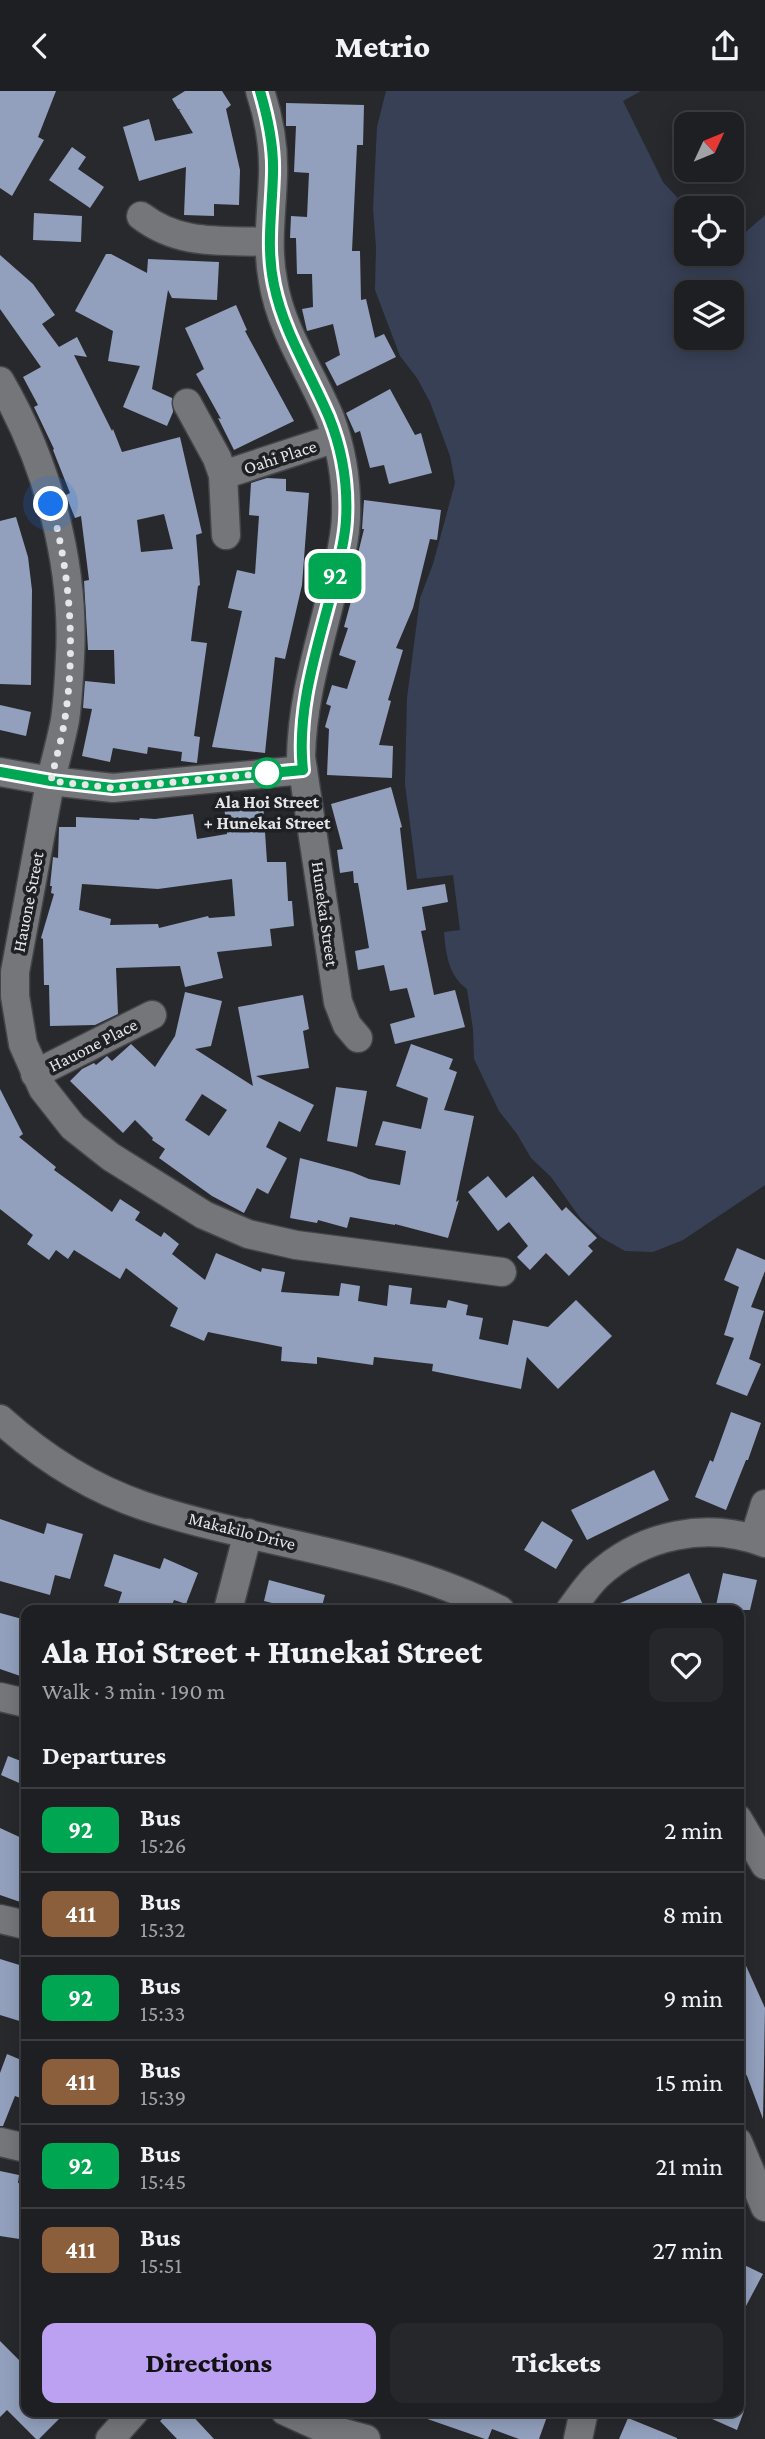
<!DOCTYPE html>
<meta charset="utf-8">
<style>
:root{--surface:#1e1f22;--page:#26272a;--text:#f1f3f6;--muted:#a1a2a5;--line:#3c3d40;--accent:#bca0f2}
body{margin:0;font-family:"Crimson Pro",serif;background:var(--page);color:var(--text);height:100vh;display:flex;flex-direction:column;font-size:26px;white-space:nowrap}
*{box-sizing:border-box;margin:0}
p{font-size:23px;color:var(--muted)}
.icon{flex:none;width:38px;height:38px;fill:none;stroke:currentColor;stroke-width:2;stroke-linecap:round;stroke-linejoin:round}
.map{position:relative;flex:1;overflow:hidden}
.sheet{position:absolute;left:21px;top:1514px;width:723px;height:812px;display:flex;flex-direction:column;background:var(--surface);border-radius:14px;box-shadow:0 4px 18px #0003,0 0 0 2px var(--line)}
.sheet>*{flex:none}
.badge{padding:0 14px;border-radius:10px;font-size:24px;line-height:46px}
.needle{width:46px;rotate:46deg}
.fabs{position:absolute;left:674px;top:21px;display:grid;gap:14px}
.fabs a{display:grid;place-items:center;width:70px;height:70px;border-radius:14px;background:var(--surface);box-shadow:0 4px 18px #0003,0 0 0 2px var(--line);font-size:35px}
.you{position:absolute;width:35px;height:35px;margin:-18px;border:5px solid #fff;border-radius:50%;background:#1a73e8;box-shadow:0 0 0 10px #1a73e833}
.map>.badge{position:absolute;translate:-50% -50%;box-shadow:0 0 0 4px #fff}
h2{padding:0 21px;font-size:26px;line-height:63px}
.round{display:grid;place-items:center;flex:none;width:74px;height:74px;border-radius:14px;background:var(--page)}
.summary{display:flex;align-items:center;justify-content:space-between;height:119px;padding:0 21px}
h1{font-size:33px;font-weight:800;line-height:52px}
.primary-button{display:flex;gap:14px;margin-top:auto;padding:14px 21px}
.primary-button a{flex:1;height:80px;border-radius:14px;background:var(--accent);color:#111;font-size:28px;font-weight:800;line-height:80px;text-align:center}
.primary-button a+a{background:var(--page);color:var(--text)}
ul{padding:0;list-style:none}
li{display:flex;align-items:center;gap:21px;height:84px;padding:0 21px;border-top:2px solid var(--line)}
li div{flex:1}
li b{display:block;font-size:26px}
li em{font-style:normal}
li .badge{min-width:77px;font-weight:700;text-align:center}
header{display:flex;justify-content:space-between;align-items:center;height:91px;padding:0 21px;background:var(--surface);font-size:32px;font-weight:800}
.map>svg:first-child{display:block}
</style>
<header><svg class="icon" aria-label="back" viewBox="0 0 24 24"><path d="M15 5l-7 7 7 7"/></svg>Metrio<svg class="icon" aria-label="share" viewBox="0 0 24 24"><path d="M12 15V3M7 8l5-5 5 5M5 13v7h14v-7"/></svg></header>
<div class="map">
<svg width="765" height="2348" viewBox="0 0 765 2348">
<rect width="100%" height="100%" fill="#28292d"/>
<path fill="#374055" fill-rule="evenodd" d="M386 0H641L623 10 663 91 687 117 686 163H732V153L765 124V1094L683 1149 653 1161 625 1160 602 1147 581 1128 551 1086 531 1067 517 1043 499 1020 474 968 473 938 467 898C448 884 446 863 444 841L460 839 453 784 417 788 405 693 407 607 420 507 433 473 455 392 450 365 430 311 417 287 400 265 375 199 376 156 373 118 377 36ZM686 201H732V247H686Z"/>
<g fill="#92a0bd" fill-rule="evenodd">
<polygon points="0,0 56,0 38,46 44,49 12,105 0,97"/>
<polygon points="185,0 222,0 231,14 226,18 240,79 239,114 214,113 214,125 184,124 186,76 139,90 123,36 149,28 155,50 193,42 179,19 181,19 178,18 172,8"/>
<polygon points="286,12 364,14 363,54 357,54 352,160 360,160 361,209 366,208 375,247 384,243 396,266 337,295 325,272 340,264 333,233 307,240 302,218 313,216 312,183 297,183 296,147 290,147 291,125 307,126 309,82 294,81 296,35 286,35"/>
<polygon points="72,56 86,66 78,78 104,96 90,117 49,89"/>
<polygon points="34,122 82,125 81,151 33,149"/>
<polygon points="106,163 111,163 147,182 148,168 219,171 217,209 172,207 168,199 152,298 172,307 173,321 167,335 123,316 140,275 108,270 113,240 75,220"/>
<path d="M0 164 33 193 55 224 42 233 59 256 77 246 87 266 74 264 112 340 113 338 122 361 180 346 202 442 196 444 200 494 198 495 191 550 207 552 194 645 200 646 197 672 181 670 182 661 148 656 147 663 113 657 110 671 82 665 92 618 83 617 85 590 115 593 114 559H88L84 490 89 489 81 425 75 427 67 407 66 404 70 402 53 359 54 358 34 316 38 314 23 286 41 276 0 218ZM164 423 173 458 141 461 137 429Z"/>
<polygon points="236,214 247,239 245,240 294,330 234,359 218,327 221,328 196,283 204,278 185,237"/>
<polygon points="390,298 415,344 421,342 432,382 389,393 384,374 370,377 360,340 355,342 346,322"/>
<polygon points="267,387 286,388 286,400 309,402 302,494 285,568 275,566 265,662 212,656 242,520 228,517 237,479 255,483 259,425 249,424 251,392"/>
<polygon points="364,409 441,419 437,449 430,448 413,517 396,557 403,559 388,609 391,610 379,654 393,655 392,687 327,684 329,638 325,636 331,615 326,613 332,594 347,598 356,570 339,564 348,537 344,536 357,488 352,487 364,438 362,438"/>
<polygon points="16,426 28,466 32,499 31,594 0,593 0,430"/>
<polygon points="0,614 31,621 26,645 0,639"/>
<polygon points="391,696 402,736 400,737 407,799 445,793 448,811 422,816 426,839 421,840 434,904 455,899 465,936 395,953 390,933 415,926 407,897 390,900 384,874 358,879 355,860 369,857 358,792 354,792 353,780 340,782 337,759 343,758 331,713"/>
<path d="M263 711 267 771H286L288 810H292L294 835 270 838 272 855 217 861 223 887 185 896 180 875 116 877 118 923 95 934 50 935 49 894H44L43 848 41 847 54 803 51 802 52 795H50L53 766 58 767 59 736H76V726L139 729 140 727 155 728 193 723 197 748 227 743 224 714ZM232 788 235 825 209 827 208 825 159 837 158 833 110 834 111 828 79 819 82 793 158 798Z"/>
<path d="M185 901 222 910 211 955 195 958 253 995 238 916 303 904 309 938 303 940 309 977 256 985 314 1014 300 1041 279 1030 266 1056 287 1067 268 1103 257 1097 244 1122 212 1105 159 1067 165 1058 152 1049 153 1047 135 1029 123 1042 70 990 82 978 94 972 96 974 107 965 112 970 131 953 155 976 175 945ZM202 1003 227 1019 209 1045 185 1029Z"/>
<polygon points="411,953 453,968 449,978 457,981 444,1019 474,1025 456,1111 459,1109 448,1147 395,1133 395,1134 350,1126 347,1137 318,1129 317,1132 290,1127 300,1067 352,1081 369,1088 400,1094 406,1060 375,1054 383,1030 421,1038 428,1007 396,995"/>
<polygon points="336,996 367,1000 357,1056 327,1050"/>
<polygon points="0,998 23,1043 19,1046 56,1076 54,1079 112,1121 120,1108 140,1121 135,1129 161,1146 164,1141 179,1153 172,1163 205,1189 216,1162 261,1181 262,1177 285,1181 281,1201 339,1205 341,1192 360,1195 358,1210 387,1215 389,1194 412,1197 410,1213 446,1217 448,1209 468,1214 466,1224 483,1227 479,1248 508,1254 513,1229 548,1236 576,1209 612,1245 558,1298 527,1266 521,1298 432,1280 433,1273 374,1266 373,1274 317,1266 317,1273 281,1270 282,1256 208,1241 204,1250 170,1235 178,1217 126,1177 120,1188 74,1159 68,1168 56,1159 49,1169 27,1153 33,1144 0,1118"/>
<polygon points="488,1085 506,1107 533,1085 562,1120 566,1116 597,1147 588,1155 593,1160 569,1185 546,1162 530,1179 517,1166 528,1155 509,1131 498,1140 468,1101"/>
<polygon points="737,1157 765,1169 765,1180 751,1216 764,1220 749,1268 761,1273 747,1305 716,1293 734,1247 724,1244 739,1196 724,1189"/>
<polygon points="731,1321 761,1332 748,1369 746,1369 726,1419 695,1406 710,1369 713,1371"/>
<polygon points="654,1379 669,1409 587,1449 571,1419"/>
<polygon points="0,1428 44,1443 47,1432 83,1443 70,1488 55,1484 50,1504 0,1490"/>
<polygon points="542,1430 573,1449 556,1478 524,1459"/>
<polygon points="114,1463 160,1478 164,1467 198,1482 186,1513 174,1509 170,1519 116,1519 122,1501 104,1495"/>
<polygon points="689,1482 703,1514 693,1519 604,1519"/>
<polygon points="723,1482 757,1489 750,1519 715,1519"/>
<polygon points="269,1489 325,1504 321,1519 283,1519 284,1515 264,1510"/>
<polygon points="0,1522 26,1529 26,1587 0,1578"/>
<polygon points="8,1665 26,1672 26,1695 1,1684"/>
<polygon points="0,1737 26,1749 26,1813 0,1804"/>
<polygon points="738,1857 765,1917 763,2028 747,1985 738,1970"/>
<polygon points="0,1868 26,1876 26,1932 0,1924"/>
<polygon points="7,1963 26,1971 26,2009 15,2005 3,2035 0,2035 0,1982"/>
<polygon points="0,2080 19,2084 18,2092 26,2093 26,2149 0,2145"/>
<polygon points="738,2171 763,2183 738,2230"/>
<polygon points="0,2250 26,2276 26,2320 67,2320 39,2348 36,2348 7,2319 0,2326"/>
<polygon points="171,2320 188,2320 214,2348 177,2348 160,2330"/>
<polygon points="413,2320 549,2320 539,2348 519,2348 492,2338 488,2348 485,2348 413,2323"/>
<polygon points="694,2320 744,2320 737,2339"/>
<polygon points="628,2327 677,2347 677,2348 619,2348"/>
</g>
<g fill="none" stroke-linecap="round" stroke-linejoin="round">
<g stroke="#444548" stroke-width="31">
<g id="minor">
<path d="M260 0C269 27 274 56 273 84 272 120 266 154 273 190 281 240 311 281 330 327 342 359 347 392 346 426 345 453 337 479 331 505 318 559 302 611 301 666L338 911 347 934 358 947"/>
<path d="M141 125C180 155 222 149 269 151"/>
<path d="M0 290C47 371 75 472 70 566 69 586 68 609 65 629 61 650 55 671 50 692 38 754 27 818 15 881V905L23 953 43 998 73 1036 111 1066 204 1124 248 1143 296 1154 502 1181"/>
<polyline points="187,312 217,367 223,384 226,444"/>
<polyline points="223,384 336,347"/>
<polyline points="0,681 51,690 113,697 303,679"/>
<polyline points="35,983 152,924"/>
<path d="M0 1328C42 1366 91 1397 144 1415 261 1454 389 1462 500 1519"/>
<polyline points="754,1448 765,1413"/>
<polyline points="228,1519 248,1442"/>
<path d="M570 1519C579 1507 587 1495 597 1485 642 1443 708 1430 765 1452"/>
<polyline points="0,1606 26,1612"/>
<polyline points="738,1728 765,1774"/>
<polyline points="0,1828 26,1834"/>
<polyline points="0,2051 26,2057"/>
<polyline points="738,2051 765,2116"/>
<polyline points="285,2320 318,2335 366,2348"/>
<polyline points="110,2348 135,2320"/>
<polyline points="578,2348 584,2320"/>
</g>
</g>
<use href="#minor" stroke="#74767a" stroke-width="28"/>
</g>
<g fill="none" stroke-linecap="round" stroke-linejoin="round">
<g stroke="#fff" stroke-width="16">
<path id="line" d="M0 681 51 690 113 697 303 679C296 616 319 552 334 492 339 471 345 450 346 429 348 394 342 358 329 326 310 281 284 242 274 194 266 157 272 121 273 83 274 55 268 27 260 0"/>
</g>
<use href="#line" stroke="#00a651" stroke-width="10"/>
<path stroke="#e5e6e8" stroke-width="7" stroke-dasharray="0 12.6" d="M51 413C70 481 76 557 65 627 62 648 55 670 51 690L113 697 279 681 267 682"/>
</g>
<circle fill="#fff" stroke="#00a651" stroke-width="3.5" cx="267" cy="682" r="14"/>
<g text-anchor="middle" stroke-width="7" stroke-linejoin="round" paint-order="stroke">
<g font-size="18" fill="#e5e6e8" stroke="#1e2023">
<text transform="translate(280 366) rotate(-18)" y="6">Oahi Place</text>
<text transform="translate(28 811) rotate(-79)" y="6">Hauone Street</text>
<text transform="translate(325 823) rotate(82)" y="6">Hunekai Street</text>
<text transform="translate(93 954) rotate(-27)" y="6">Hauone Place</text>
<text transform="translate(242 1440) rotate(14)" y="6">Makakilo Drive</text>
</g>
<g font-size="18" font-weight="bold" fill="#e5e6e8" stroke="#1e2023">
<text x="267" y="717">Ala Hoi Street<tspan x="267" dy="21">+ Hunekai Street</tspan></text>
</g>
</g>
</svg>
<div class="fabs">
<a><svg class="needle" viewBox="-14 -14 28 28"><path d="M0-13l5 13h-10z" fill="#e53935"/><path d="M0 13l5-13h-10z" fill="#a1a2a5"/></svg></a>
<a><svg class="icon" aria-label="locate" viewBox="0 0 24 24"><circle cx="12" cy="12" r="6"/><path d="M12 2v4M12 18v4M2 12h4M18 12h4"/></svg></a>
<a><svg class="icon" aria-label="layers" viewBox="0 0 24 24"><path d="M12 4l9 5-9 5-9-5zM3 14l9 5 9-5"/></svg></a>
</div>
<div class="you" style="left:51px;top:413px"></div>
<b class="badge" style="left:335px;top:485px;background:#00a651;color:#fff">92</b>
<section class="sheet">
<div class="summary"><div><h1>Ala Hoi Street + Hunekai Street</h1><p>Walk · 3 min · 190 m</p></div><a class="round"><svg class="icon" aria-label="heart" viewBox="0 0 24 24"><path d="M12 20l-8-8c-3-5 5-10 8-4 3-6 11-1 8 4z"/></svg></a></div>
<h2>Departures</h2>
<ul>
<li><span class="badge" style="background:#00a651;color:#fff">92</span><div><b>Bus</b><p>15:26</p></div><em>2 min</em></li>
<li><span class="badge" style="background:#8b5e3c;color:#fff">411</span><div><b>Bus</b><p>15:32</p></div><em>8 min</em></li>
<li><span class="badge" style="background:#00a651;color:#fff">92</span><div><b>Bus</b><p>15:33</p></div><em>9 min</em></li>
<li><span class="badge" style="background:#8b5e3c;color:#fff">411</span><div><b>Bus</b><p>15:39</p></div><em>15 min</em></li>
<li><span class="badge" style="background:#00a651;color:#fff">92</span><div><b>Bus</b><p>15:45</p></div><em>21 min</em></li>
<li><span class="badge" style="background:#8b5e3c;color:#fff">411</span><div><b>Bus</b><p>15:51</p></div><em>27 min</em></li>
</ul>
<div class="primary-button"><a>Directions</a><a>Tickets</a></div>
</section>
</div>
